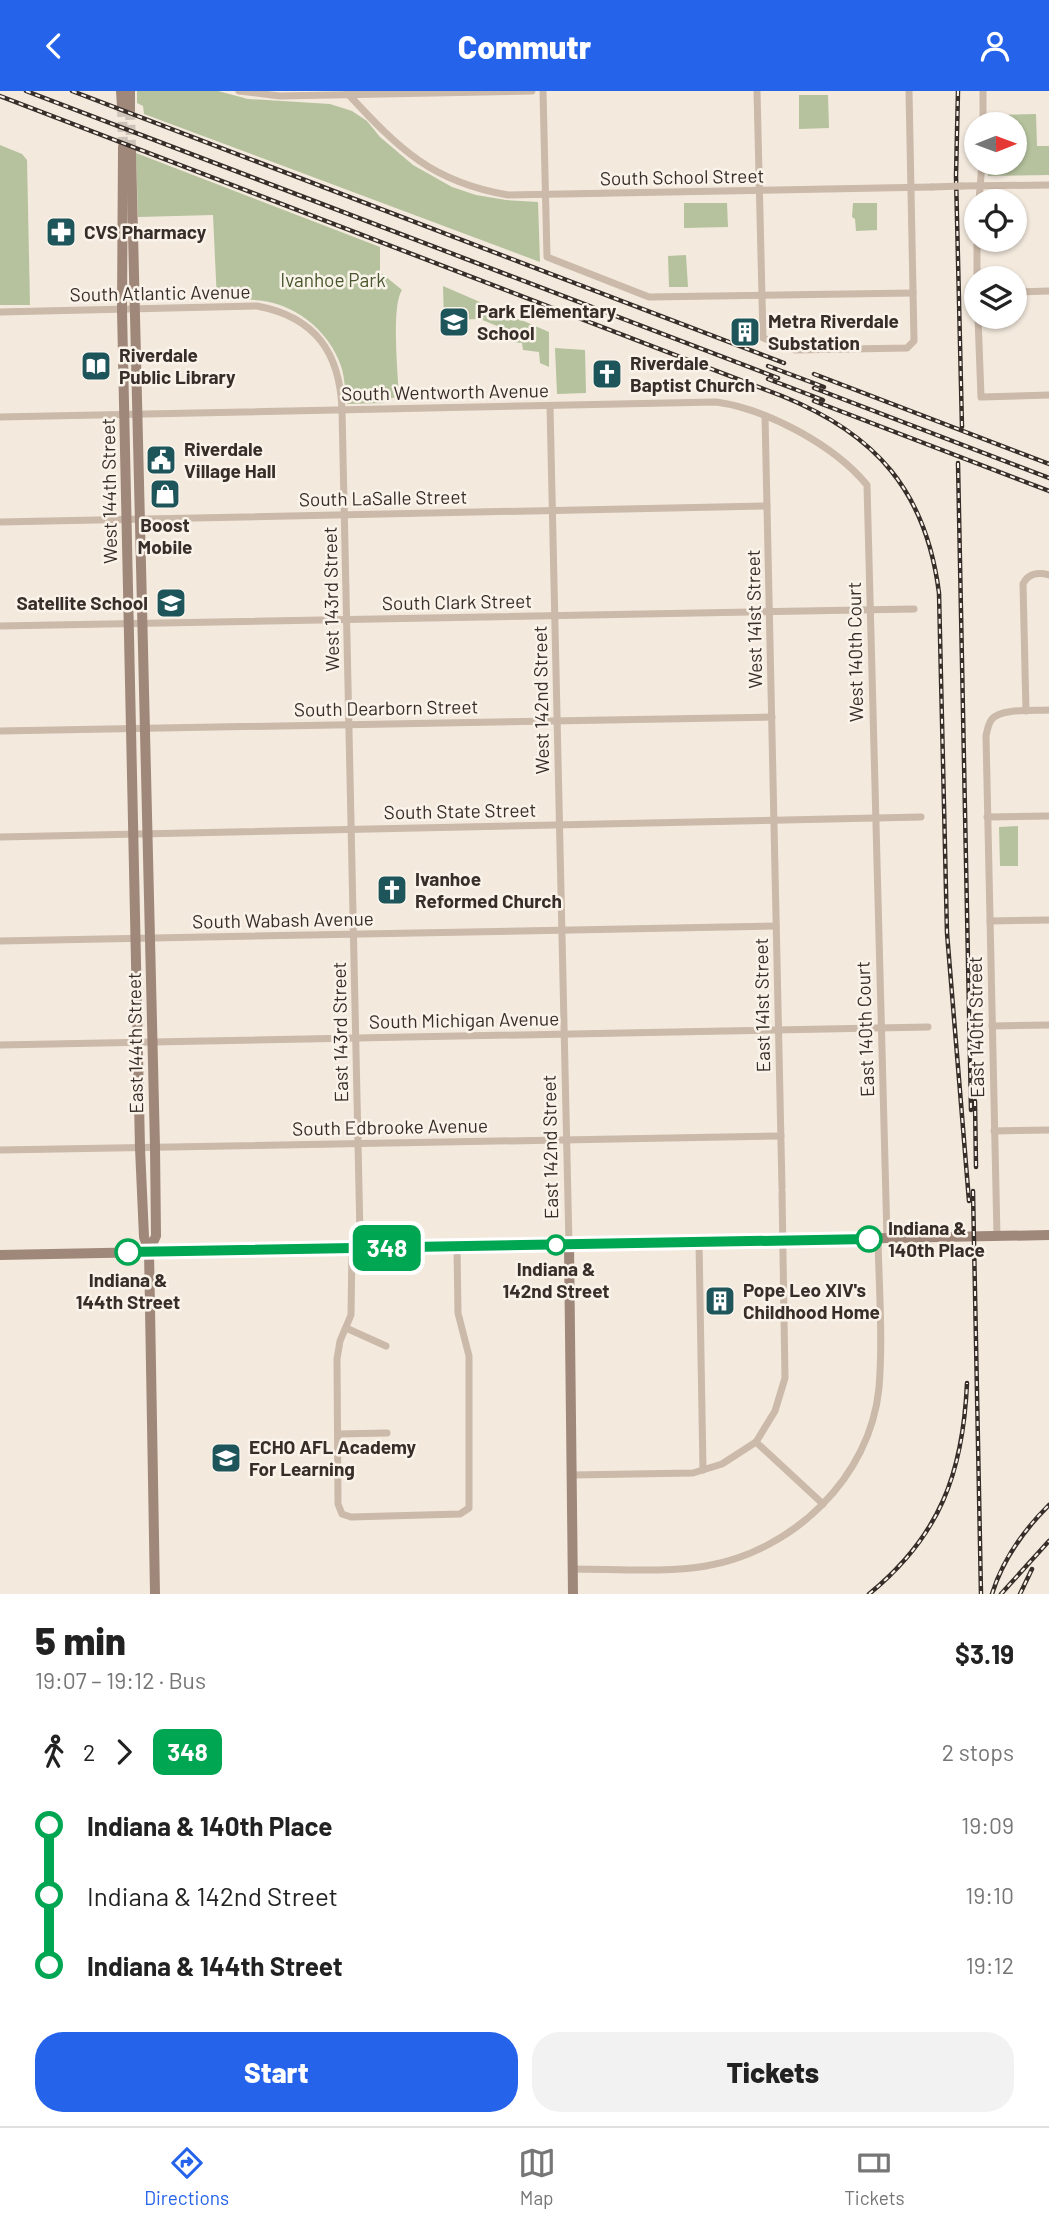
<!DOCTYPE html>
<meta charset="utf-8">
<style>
:root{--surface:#fff;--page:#f2f2f2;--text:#222;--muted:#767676;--line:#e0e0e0;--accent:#2563eb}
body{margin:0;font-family:Barlow,sans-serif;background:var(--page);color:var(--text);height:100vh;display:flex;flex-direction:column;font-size:26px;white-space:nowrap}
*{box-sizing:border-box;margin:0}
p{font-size:23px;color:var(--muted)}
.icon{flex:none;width:38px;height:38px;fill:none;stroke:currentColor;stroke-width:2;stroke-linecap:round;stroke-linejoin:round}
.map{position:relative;height:1503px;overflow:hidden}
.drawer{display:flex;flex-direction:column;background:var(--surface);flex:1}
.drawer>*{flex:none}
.badge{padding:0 14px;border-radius:10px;font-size:24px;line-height:46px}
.needle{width:46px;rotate:89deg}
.buttons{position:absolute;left:964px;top:21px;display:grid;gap:14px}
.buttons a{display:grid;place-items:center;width:63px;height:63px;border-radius:50%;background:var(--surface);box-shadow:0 2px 5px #0004;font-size:35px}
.map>.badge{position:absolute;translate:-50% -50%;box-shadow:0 0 0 4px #fff}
.legs{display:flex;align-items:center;gap:10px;height:77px;padding:0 35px;font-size:23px}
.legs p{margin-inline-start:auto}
.summary{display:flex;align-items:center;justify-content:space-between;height:119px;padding:0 35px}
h1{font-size:38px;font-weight:800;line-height:52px}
.cta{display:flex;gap:14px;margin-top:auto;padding:14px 35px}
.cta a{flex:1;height:80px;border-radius:28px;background:var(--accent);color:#fff;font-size:28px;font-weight:800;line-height:80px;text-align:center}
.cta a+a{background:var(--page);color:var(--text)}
ul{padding:0 35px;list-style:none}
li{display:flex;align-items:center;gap:24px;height:70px;font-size:26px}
li i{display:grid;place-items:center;width:10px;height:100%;margin:0 9px;background:currentColor}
li i::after{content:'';width:18px;height:18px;margin:-9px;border:5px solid;border-radius:50%;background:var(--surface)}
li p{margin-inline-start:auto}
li:first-child i{background:linear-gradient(#0000 50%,currentColor 0)}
li:last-child i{background:linear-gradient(currentColor 50%,#0000 0)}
header{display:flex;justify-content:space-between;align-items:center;height:91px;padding:0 35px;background:var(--accent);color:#fff;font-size:32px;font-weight:800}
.dock{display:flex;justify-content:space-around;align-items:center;height:98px;border-top:2px solid var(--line);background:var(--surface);font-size:19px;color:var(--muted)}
.dock a{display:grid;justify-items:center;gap:4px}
.dock .on{color:var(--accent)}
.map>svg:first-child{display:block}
</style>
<header><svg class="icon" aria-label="back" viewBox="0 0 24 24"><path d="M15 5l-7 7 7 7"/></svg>Commutr<svg class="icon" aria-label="person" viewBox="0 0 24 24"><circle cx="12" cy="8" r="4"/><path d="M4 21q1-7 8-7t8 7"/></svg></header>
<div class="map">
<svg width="1049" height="1503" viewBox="0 0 1049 1503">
<rect width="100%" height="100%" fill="#f3e9dd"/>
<g fill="#b5c29d">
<polygon points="137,0 218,0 248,8 330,13 352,20 367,30 380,46 413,74 452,96 476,104 506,109 538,111 540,171 144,23 143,15 137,12"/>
<polygon points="799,4 828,4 829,37 799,38"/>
<polygon points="1036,23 1037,55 1049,55 1049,84 988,85 989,72 1015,72 1015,33 990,33 990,24"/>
<polygon points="0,54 22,63 27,69 30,214 0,214"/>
<path d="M136 62 380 156V181L402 199C391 215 398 283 399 306L384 308V312L347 313C345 301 345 287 341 275 329 239 293 211 255 209 243 208 230 209 217 210L213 124 138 126Z"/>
<polygon points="684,112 727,112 728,136 684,137"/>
<polygon points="853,112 877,112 877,139 856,140 855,128 852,126"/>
<polygon points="686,164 688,196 669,196 668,165"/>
<polygon points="443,195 549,241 549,276 540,272 539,261 523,259 522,252 502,250 502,237 480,228 444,229"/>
<polygon points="555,257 585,259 586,302 557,303"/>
<polygon points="1018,735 1018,775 1000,775 999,736"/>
</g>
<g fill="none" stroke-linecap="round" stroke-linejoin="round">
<g stroke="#cec4b9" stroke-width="10" stroke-dasharray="10 5" stroke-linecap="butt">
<polyline points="122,16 123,56"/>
<polyline points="130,19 131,59"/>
</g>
<g stroke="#cbb9a9" stroke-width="7">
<polyline points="239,0 280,5 532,0"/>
<path d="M348 0 349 4C399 58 432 91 508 104L932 96"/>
<polyline points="543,0 547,166 649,206 913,202"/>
<polyline points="757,0 763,247 795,259 907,257 914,250 909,0"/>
<polyline points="983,33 983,0"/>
<polyline points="962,95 1049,94"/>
<polyline points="979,110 982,72"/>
<polyline points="977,187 977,149"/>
<polyline points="1015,201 1049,200"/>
<path d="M0 221 257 215C315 226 340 261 342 319L360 1144"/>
<polyline points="978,226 981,306 1049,304"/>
<polyline points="550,315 569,1154"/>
<polyline points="765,325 782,1097"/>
<path d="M0 326 716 311C767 318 834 354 867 394L887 1147"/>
<polyline points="0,431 767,415"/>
<polyline points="0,535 914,518"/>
<path d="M1026 620 1023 493C1028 482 1039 481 1049 484"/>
<polyline points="0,640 772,626"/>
<polyline points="987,726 1049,725"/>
<polyline points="0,746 921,726"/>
<polyline points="990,830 1049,829"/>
<polyline points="0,850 776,835"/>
<polyline points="992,935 1049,934"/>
<polyline points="0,954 928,936"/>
<polyline points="994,1040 1049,1039"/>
<polyline points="0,1059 781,1045"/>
<path d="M997 1145 986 645C987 640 988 633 992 628 1001 617 1035 620 1049 619"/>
<polyline points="699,1151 703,1379"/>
<polyline points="352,1157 351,1224 340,1250 337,1268 338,1413 342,1423 351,1426 460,1423 469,1417 469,1265 458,1222 457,1156"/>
<polyline points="346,1237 386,1255"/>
<polyline points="338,1343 387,1342"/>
<polyline points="756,1351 823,1413"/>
<polyline points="572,1384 693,1382 722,1373 756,1351 775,1320 785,1287 782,1101"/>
<path d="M573 1478C614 1478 667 1482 706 1475 793 1460 870 1387 879 1297 883 1248 879 1197 878 1147"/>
</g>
<g stroke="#9f887a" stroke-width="10">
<polyline points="121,0 122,16"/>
<polyline points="130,0 130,19"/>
<polyline points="123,56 122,219 140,1057 144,1146 149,1160 155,1503"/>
<polyline points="131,59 155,1056 156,1145 149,1160"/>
<polyline points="569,1154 573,1503"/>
<polyline points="0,1164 1049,1144"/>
</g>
<g stroke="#382e29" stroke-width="4.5">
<g id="rail">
<polyline points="26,0 778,287"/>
<polyline points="72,0 784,272"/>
<polyline points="958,0 956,85 962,336"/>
<path d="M0 5 782 305C876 343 926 400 939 502L947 842 969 1110"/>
<polyline points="768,275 824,296"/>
<polyline points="814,283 1049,373"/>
<polyline points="768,288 823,309"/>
<polyline points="814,297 1049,387"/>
<polyline points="814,310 1049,400"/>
<polyline points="958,372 971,1019"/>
<polyline points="975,1010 976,1076"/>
<polyline points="973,1100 981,1503"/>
<path d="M869 1503C940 1445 963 1382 967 1292"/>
<path d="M992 1503C1003 1468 1023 1440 1049 1414"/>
<polyline points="1001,1503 1049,1450"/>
<polyline points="1020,1503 1032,1478"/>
</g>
</g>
<use href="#rail" stroke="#faf3ea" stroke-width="2" stroke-dasharray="5" stroke-linecap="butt"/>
<polyline stroke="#cbb9a9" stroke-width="7" points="932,96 962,95"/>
</g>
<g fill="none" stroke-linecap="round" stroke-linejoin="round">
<g stroke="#fff" stroke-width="16">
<polyline id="line-1" points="128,1161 869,1148"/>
</g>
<use href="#line-1" stroke="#00a651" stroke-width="10"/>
</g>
<defs>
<g id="pharmacy-square" transform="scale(1.575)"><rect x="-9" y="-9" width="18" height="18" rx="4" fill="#1e555a" stroke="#faf3ea"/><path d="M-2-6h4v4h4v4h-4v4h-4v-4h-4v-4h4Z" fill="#fff"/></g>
<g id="school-square" transform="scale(1.575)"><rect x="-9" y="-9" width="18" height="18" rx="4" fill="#1e555a" stroke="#faf3ea"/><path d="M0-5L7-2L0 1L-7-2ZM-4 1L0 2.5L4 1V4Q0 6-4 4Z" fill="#fff"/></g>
<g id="building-square" transform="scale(1.575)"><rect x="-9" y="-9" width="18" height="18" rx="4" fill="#1e555a" stroke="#faf3ea"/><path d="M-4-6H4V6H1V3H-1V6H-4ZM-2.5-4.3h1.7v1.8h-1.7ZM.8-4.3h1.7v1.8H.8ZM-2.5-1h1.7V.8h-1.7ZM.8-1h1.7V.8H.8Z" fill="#fff"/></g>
<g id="library-square" transform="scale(1.575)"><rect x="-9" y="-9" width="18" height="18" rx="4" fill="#1e555a" stroke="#faf3ea"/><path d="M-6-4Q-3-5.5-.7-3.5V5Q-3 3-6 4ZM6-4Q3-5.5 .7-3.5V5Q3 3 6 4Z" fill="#fff"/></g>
<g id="church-square" transform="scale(1.575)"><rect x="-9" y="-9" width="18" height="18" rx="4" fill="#1e555a" stroke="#faf3ea"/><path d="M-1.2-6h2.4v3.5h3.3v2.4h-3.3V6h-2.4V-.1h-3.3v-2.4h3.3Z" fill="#fff"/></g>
<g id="civic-square" transform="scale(1.575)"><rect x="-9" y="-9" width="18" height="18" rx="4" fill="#1e555a" stroke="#faf3ea"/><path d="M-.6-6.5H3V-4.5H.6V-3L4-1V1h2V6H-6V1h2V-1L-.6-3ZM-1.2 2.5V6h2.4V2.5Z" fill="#fff"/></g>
<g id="shop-square" transform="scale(1.575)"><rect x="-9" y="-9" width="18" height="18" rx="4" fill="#1e555a" stroke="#faf3ea"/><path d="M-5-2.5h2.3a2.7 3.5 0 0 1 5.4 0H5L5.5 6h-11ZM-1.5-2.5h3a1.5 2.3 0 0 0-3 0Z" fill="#fff"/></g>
</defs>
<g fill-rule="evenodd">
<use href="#pharmacy-square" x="61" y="141"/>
<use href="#school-square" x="454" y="231"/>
<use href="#building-square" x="745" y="241"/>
<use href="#library-square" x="96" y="275"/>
<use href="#church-square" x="607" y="283"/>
<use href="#civic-square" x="161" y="369"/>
<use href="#shop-square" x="165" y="403"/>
<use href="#school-square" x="171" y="512"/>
<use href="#church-square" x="392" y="799"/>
<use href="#building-square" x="720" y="1210"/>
<use href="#school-square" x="226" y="1367"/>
</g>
<g fill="#fff" stroke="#00a651" stroke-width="3.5">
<circle cx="869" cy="1148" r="12"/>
<circle cx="556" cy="1154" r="9"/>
<circle cx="128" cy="1161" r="12"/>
</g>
<g text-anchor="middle" stroke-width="5" stroke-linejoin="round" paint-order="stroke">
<g font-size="19" fill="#382e29" stroke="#faf3ea">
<text transform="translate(682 86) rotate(-1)" y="7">South School Street</text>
<text transform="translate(160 202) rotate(-1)" y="7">South Atlantic Avenue</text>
<text transform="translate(445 301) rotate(-1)" y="7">South Wentworth Avenue</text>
<text transform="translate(109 400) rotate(-91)" y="7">West 144th Street</text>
<text transform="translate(383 407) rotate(-1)" y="7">South LaSalle Street</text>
<text transform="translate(331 508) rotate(-91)" y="7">West 143rd Street</text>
<text transform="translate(457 511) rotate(-1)" y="7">South Clark Street</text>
<text transform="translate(754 528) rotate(-91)" y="7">West 141st Street</text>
<text transform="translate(855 561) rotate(-91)" y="7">West 140th Court</text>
<text transform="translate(541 609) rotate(-91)" y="7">West 142nd Street</text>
<text transform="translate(386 617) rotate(-1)" y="7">South Dearborn Street</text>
<text transform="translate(460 720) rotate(-1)" y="7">South State Street</text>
<text transform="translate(283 829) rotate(-1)" y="7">South Wabash Avenue</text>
<text transform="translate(762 914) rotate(-91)" y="7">East 141st Street</text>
<text transform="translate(464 929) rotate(-1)" y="7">South Michigan Avenue</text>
<text transform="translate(976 936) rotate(-91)" y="7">East 140th Street</text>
<text transform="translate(865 938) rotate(-92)" y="7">East 140th Court</text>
<text transform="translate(340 941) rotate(-91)" y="7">East 143rd Street</text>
<text transform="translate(135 952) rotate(-91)" y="7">East 144th Street</text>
<text transform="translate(390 1036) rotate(-1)" y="7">South Edbrooke Avenue</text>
<text transform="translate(550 1056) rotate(-91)" y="7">East 142nd Street</text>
</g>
<g font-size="19" font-weight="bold" fill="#382e29" stroke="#faf3ea" text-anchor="start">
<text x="84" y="148">CVS Pharmacy</text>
<text x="477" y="227">Park Elementary<tspan x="477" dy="22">School</tspan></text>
<text x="768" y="237">Metra Riverdale<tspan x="768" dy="22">Substation</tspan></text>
<text x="119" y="271">Riverdale<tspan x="119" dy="22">Public Library</tspan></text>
<text x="630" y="279">Riverdale<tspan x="630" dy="22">Baptist Church</tspan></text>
<text x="184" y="365">Riverdale<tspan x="184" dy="22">Village Hall</tspan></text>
<text x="165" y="441" text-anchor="middle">Boost<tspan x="165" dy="22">Mobile</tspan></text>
<text x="148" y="519" text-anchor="end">Satellite School</text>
<text x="415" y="795">Ivanhoe<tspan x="415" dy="22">Reformed Church</tspan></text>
<text x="743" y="1206">Pope Leo XIV's<tspan x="743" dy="22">Childhood Home</tspan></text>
<text x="249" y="1363">ECHO AFL Academy<tspan x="249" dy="22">For Learning</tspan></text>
</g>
<g font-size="19" fill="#47562c" stroke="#faf3ea">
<text x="333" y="196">Ivanhoe Park</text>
</g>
<g font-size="19" font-weight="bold" fill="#382e29" stroke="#faf3ea">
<text x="888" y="1144" text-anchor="start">Indiana &amp;<tspan x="888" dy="22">140th Place</tspan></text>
<text x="556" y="1185">Indiana &amp;<tspan x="556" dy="22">142nd Street</tspan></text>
<text x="128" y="1196">Indiana &amp;<tspan x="128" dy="22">144th Street</tspan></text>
</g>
</g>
</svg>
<div class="buttons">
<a><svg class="needle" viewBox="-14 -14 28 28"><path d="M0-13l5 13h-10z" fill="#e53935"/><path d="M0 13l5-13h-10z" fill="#767676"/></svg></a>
<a><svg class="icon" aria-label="locate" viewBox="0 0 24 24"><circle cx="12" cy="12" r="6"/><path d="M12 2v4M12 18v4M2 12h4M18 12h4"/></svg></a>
<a><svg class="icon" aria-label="layers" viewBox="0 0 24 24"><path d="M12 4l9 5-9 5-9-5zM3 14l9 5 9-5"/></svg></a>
</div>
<b class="badge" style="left:387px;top:1157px;background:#00a651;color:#fff">348</b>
</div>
<section class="drawer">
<div class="summary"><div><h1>5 min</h1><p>19:07 – 19:12 · Bus</p></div><b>$3.19</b></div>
<div class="legs"><svg class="icon" aria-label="walk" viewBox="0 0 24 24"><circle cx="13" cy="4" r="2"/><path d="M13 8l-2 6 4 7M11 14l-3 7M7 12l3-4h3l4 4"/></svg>2<svg class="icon" aria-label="forward" viewBox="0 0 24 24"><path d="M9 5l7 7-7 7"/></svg><b class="badge" style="background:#00a651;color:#fff">348</b><p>2 stops</p></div>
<ul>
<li><i style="color:#00a651"></i><b>Indiana &amp; 140th Place</b><p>19:09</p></li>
<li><i style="color:#00a651"></i><span>Indiana &amp; 142nd Street</span><p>19:10</p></li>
<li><i style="color:#00a651"></i><b>Indiana &amp; 144th Street</b><p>19:12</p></li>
</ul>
<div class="cta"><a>Start</a><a>Tickets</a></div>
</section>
<nav class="dock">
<a class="on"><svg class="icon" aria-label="directions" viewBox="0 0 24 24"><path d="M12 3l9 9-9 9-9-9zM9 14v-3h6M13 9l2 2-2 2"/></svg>Directions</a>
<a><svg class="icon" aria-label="map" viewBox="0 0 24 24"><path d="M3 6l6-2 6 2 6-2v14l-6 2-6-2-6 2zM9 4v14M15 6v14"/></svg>Map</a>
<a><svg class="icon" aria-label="tickets" viewBox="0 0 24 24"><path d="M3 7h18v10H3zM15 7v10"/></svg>Tickets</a>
</nav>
